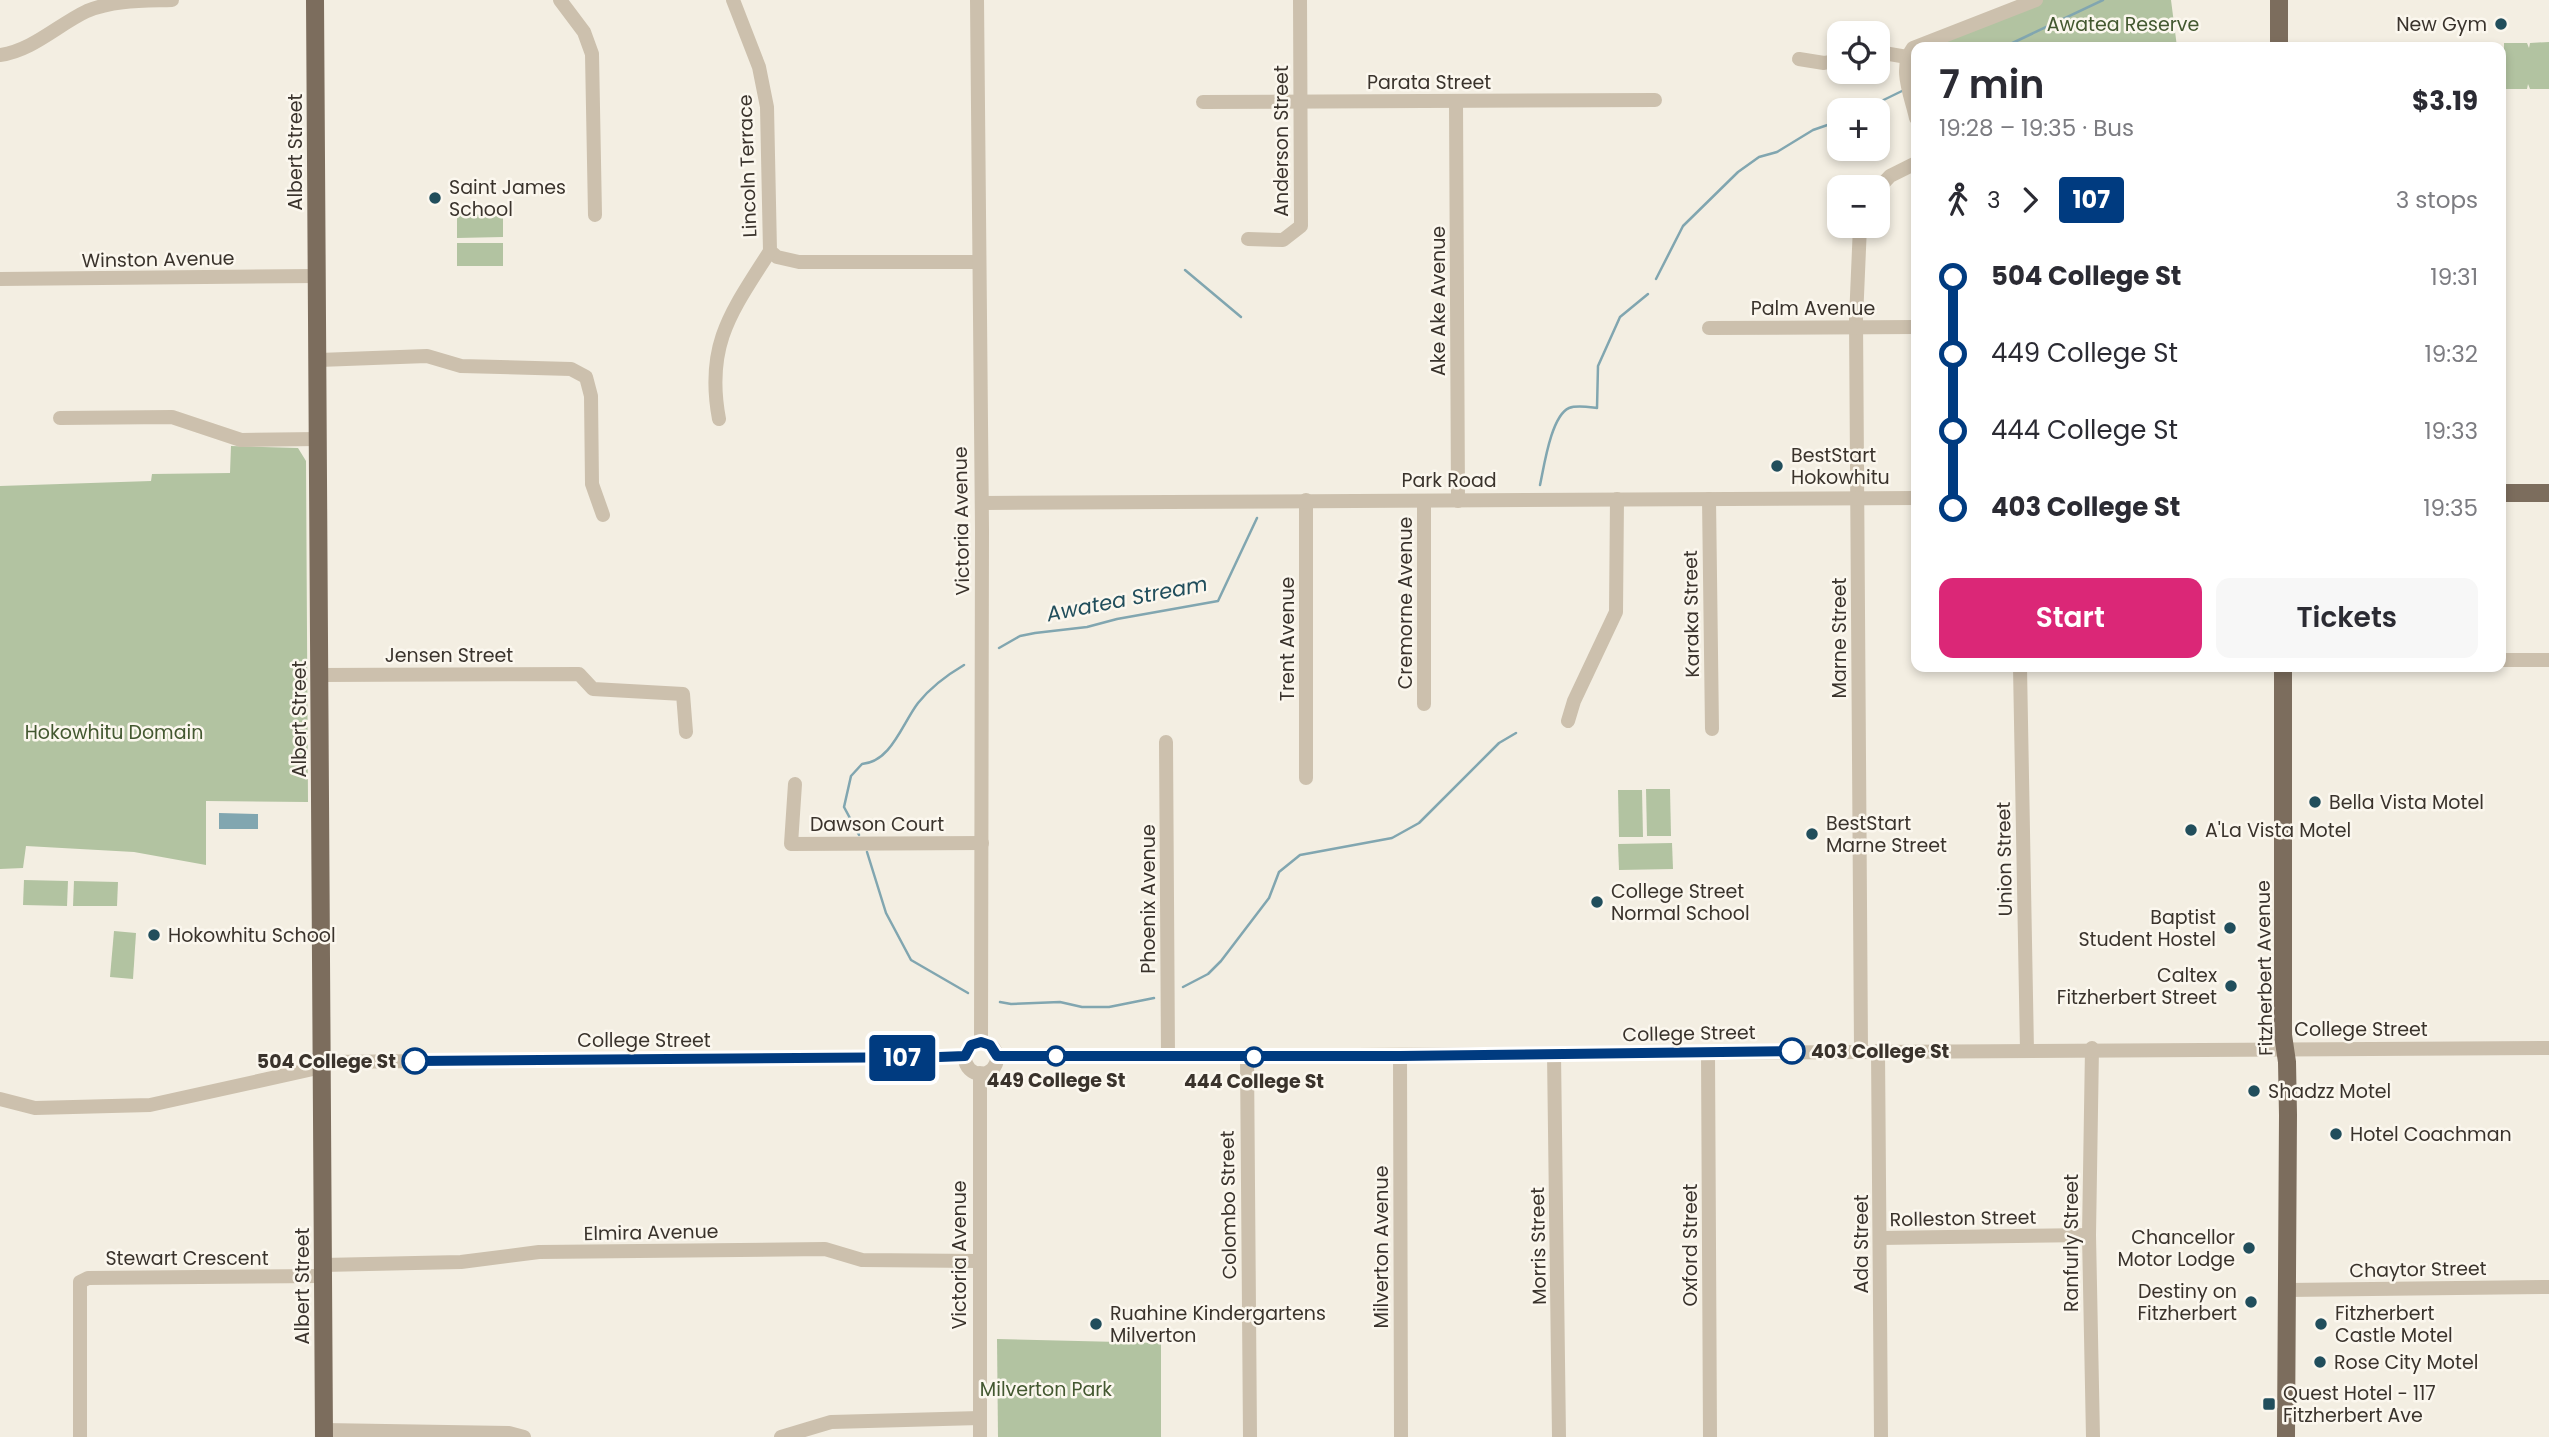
<!DOCTYPE html>
<meta charset="utf-8">
<style>
:root{--surface:#fff;--page:#f7f7f7;--text:#2b2b33;--muted:#7c7c81;--accent:#db2777}
body{margin:0;font-family:Poppins,sans-serif;background:var(--page);color:var(--text);height:100vh;display:flex;flex-direction:column;font-size:26px;white-space:nowrap}
*{box-sizing:border-box;margin:0}
p{font-size:23px;color:var(--muted)}
.icon{flex:none;width:38px;height:38px;fill:none;stroke:currentColor;stroke-width:2;stroke-linecap:round;stroke-linejoin:round}
.map{position:relative;flex:1;overflow:hidden}
.panel{position:absolute;left:1911px;top:42px;width:595px;height:630px;display:flex;flex-direction:column;background:var(--surface);border-radius:14px;box-shadow:0 4px 10px #0003}
.panel>*{flex:none}
.badge{padding:0 14px;border-radius:5px;font-size:24px;line-height:46px}
.controls{position:absolute;left:1827px;top:21px;display:grid;gap:14px}
.controls a{display:grid;place-items:center;width:63px;height:63px;border-radius:14px;background:var(--surface);box-shadow:0 4px 10px #0003;font-size:35px}
.map>.badge{position:absolute;translate:-50% -50%;box-shadow:0 0 0 4px #fff}
.legs{display:flex;align-items:center;gap:10px;height:77px;padding:0 28px;font-size:23px}
.legs p{margin-inline-start:auto}
.overview{display:flex;align-items:center;justify-content:space-between;height:119px;padding:0 28px}
h1{font-size:38px;font-weight:600;line-height:52px}
.cta{display:flex;gap:14px;margin-top:auto;padding:14px 28px}
.cta a{flex:1;height:80px;border-radius:14px;background:var(--accent);color:#fff;font-size:28px;font-weight:600;line-height:80px;text-align:center}
.cta a+a{background:var(--page);color:var(--text)}
ul{padding:0 28px;list-style:none}
li{display:flex;align-items:center;gap:24px;height:77px;font-size:26px}
li i{display:grid;place-items:center;width:10px;height:100%;margin:0 9px;background:currentColor}
li i::after{content:'';width:18px;height:18px;margin:-9px;border:5px solid;border-radius:50%;background:var(--surface)}
li p{margin-inline-start:auto}
li:first-child i{background:linear-gradient(#0000 50%,currentColor 0)}
li:last-child i{background:linear-gradient(currentColor 50%,#0000 0)}
.map>svg:first-child{display:block}
</style>
<div class="map">
<svg width="2549" height="1437" viewBox="0 0 2549 1437">
<rect width="100%" height="100%" fill="#f3eee2"/>
<g fill="#b2c3a1">
<path d="M2036 0H2171L2177 47H1916V117C1911 95 1898 68 1913 48Z"/>
<polygon points="2549,42 2549,89 2530,89 2528,84 2527,89 2504,89 2504,43 2527,43 2529,48 2530,43"/>
<polygon points="503,214 503,237 457,238 457,215"/>
<rect x="457" y="243" width="46" height="23"/>
<polygon points="231,446 298,448 306,461 308,802 206,801 206,865 134,852 26,846 23,868 0,869 0,486 151,481 152,474 230,473"/>
<polygon points="1646,789 1670,789 1671,836 1647,836"/>
<polygon points="1618,790 1642,790 1643,837 1619,837"/>
<polygon points="1672,843 1673,869 1619,870 1618,844"/>
<polygon points="24,880 68,881 67,906 23,905"/>
<polygon points="74,881 118,882 117,906 73,906"/>
<polygon points="114,931 136,933 133,979 110,977"/>
<polygon points="997,1339 1161,1343 1161,1437 998,1437"/>
</g>
<polygon fill="#81a6b0" points="219,813 258,814 258,829 219,829"/>
<g fill="none" stroke-linecap="round" stroke-linejoin="round">
<g stroke="#81a6b0" stroke-width="2.5">
<polyline points="2004,47 2103,0"/>
<polyline points="1863,110 1904,90"/>
<polyline points="1185,270 1241,317"/>
<polyline points="1656,279 1683,226 1738,172 1759,157 1777,152 1813,130 1839,121"/>
<path d="M1540 485C1544 467 1551 416 1569 408 1577 405 1588 407 1597 408L1598 366 1620 317 1648 294"/>
<polyline points="999,648 1020,636 1035,633 1087,627 1117,619 1218,601 1257,518"/>
<path d="M859 835 844 807 851 776 862 764C891 762 902 724 918 703 930 688 947 675 964 665"/>
<polyline points="867,852 886,913 911,960 968,993"/>
<polyline points="1183,987 1208,974 1221,961 1269,898 1279,872 1300,855 1392,838 1419,823 1499,743 1516,733"/>
<polyline points="1000,1002 1011,1004 1060,1002 1082,1007 1109,1007 1154,998"/>
</g>
<g stroke="#ccc0ad" stroke-width="14">
<polyline points="560,0 584,32 592,54 595,215"/>
<polyline points="733,0 759,67 767,107 770,251 777,257 799,262 978,262"/>
<polyline points="977,0 982,529 981,1042"/>
<polyline points="1878,52 1907,57"/>
<path d="M0 55C32 51 59 24 87 11 114 0 144 1 172 0"/>
<polyline points="1799,59 1824,63 1839,60"/>
<polyline points="1203,102 1655,100"/>
<polyline points="1456,102 1458,501"/>
<path d="M1916 118C1911 95 1898 68 1913 48L2036 0"/>
<polyline points="1878,189 1890,176 1916,163"/>
<polyline points="1860,226 1856,319 1861,1050"/>
<polyline points="1248,239 1283,240 1301,226 1300,0"/>
<polyline points="0,279 317,276"/>
<polyline points="1709,328 1916,327"/>
<polyline points="319,360 427,356 461,366 571,369 586,377 591,396 592,484 603,515"/>
<polyline points="60,418 172,417 241,440 318,439"/>
<path d="M719 419C705 344 732 311 770 251"/>
<polyline points="1709,499 1712,729"/>
<polyline points="1306,500 1306,778"/>
<polyline points="982,503 1916,498"/>
<polyline points="2501,660 2549,660"/>
<polyline points="2020,667 2027,1051"/>
<polyline points="320,675 579,674 593,689 683,694 686,732"/>
<polyline points="1424,704 1424,501"/>
<polyline points="1568,721 1574,701 1616,612 1617,499"/>
<polyline points="1166,742 1168,1056"/>
<polyline points="795,784 791,844 982,843"/>
<circle cx="981" cy="1058" r="16"/>
<polyline points="2092,1048 2089,1235 2093,1437"/>
<polyline points="1878,1051 1881,1437"/>
<polyline points="1708,1053 1710,1437"/>
<polyline points="1554,1054 1559,1437"/>
<polyline points="1400,1056 1401,1437"/>
<polyline points="997,1057 2549,1048"/>
<polyline points="1247,1057 1250,1437"/>
<polyline points="322,1062 965,1056"/>
<polyline points="0,1099 35,1108 150,1105 322,1067"/>
<polyline points="1880,1238 2089,1235"/>
<polyline points="323,1265 461,1262 539,1252 825,1249 862,1260 978,1261"/>
<polyline points="2287,1290 2549,1287"/>
<polyline points="324,1430 509,1433 524,1437"/>
<polyline points="80,1437 80,1282 88,1278 323,1276"/>
<polyline points="781,1437 831,1422 980,1418"/>
<polyline points="980,1437 980,1073"/>
</g>
<g stroke="#7c6d5d" stroke-width="18">
<polyline points="315,0 324,1437"/>
<polyline points="2279,47 2279,0"/>
<polyline points="2501,493 2549,493"/>
<polyline points="2283,667 2283,1035 2287,1062 2288,1115 2286,1437"/>
</g>
</g>
<g fill="none" stroke-linecap="round" stroke-linejoin="round">
<g stroke="#fff" stroke-width="16">
<polyline id="line-1" points="415,1061 939,1057 965,1056 971,1045 981,1042 990,1045 997,1056 1400,1056 1792,1051"/>
</g>
<use href="#line-1" stroke="#003b80" stroke-width="10"/>
</g>
<g fill="#214e5c" stroke="#fbf7ee" stroke-width="2.5">
<circle cx="2501" cy="24" r="7"/>
<circle cx="435" cy="198" r="7"/>
<circle cx="1777" cy="466" r="7"/>
<circle cx="2315" cy="802" r="7"/>
<circle cx="2191" cy="830" r="7"/>
<circle cx="1812" cy="834" r="7"/>
<circle cx="1597" cy="902" r="7"/>
<circle cx="2230" cy="928" r="7"/>
<circle cx="154" cy="935" r="7"/>
<circle cx="2231" cy="986" r="7"/>
<circle cx="2254" cy="1091" r="7"/>
<circle cx="2336" cy="1134" r="7"/>
<circle cx="2249" cy="1248" r="7"/>
<circle cx="2251" cy="1302" r="7"/>
<circle cx="1096" cy="1324" r="7"/>
<circle cx="2321" cy="1324" r="7"/>
<circle cx="2320" cy="1362" r="7"/>
<rect x="2262" y="1397" width="14" height="14" rx="3.5"/>
</g>
<g fill="#fff" stroke="#003b80" stroke-width="3.5">
<circle cx="1792" cy="1051" r="12"/>
<circle cx="1056" cy="1056" r="9"/>
<circle cx="1254" cy="1057" r="9"/>
<circle cx="415" cy="1061" r="12"/>
</g>
<g text-anchor="middle" stroke-width="5" stroke-linejoin="round" paint-order="stroke">
<g font-size="19" fill="#435830" stroke="#fbf7ee">
<text x="2123" y="31">Awatea Reserve</text>
<text x="114" y="739">Hokowhitu Domain</text>
<text x="1046" y="1396">Milverton Park</text>
</g>
<g font-size="19" fill="#3a332c" stroke="#fbf7ee" text-anchor="start">
<text x="2487" y="31" text-anchor="end">New Gym</text>
<text x="449" y="194">Saint James<tspan x="449" dy="22">School</tspan></text>
<text x="1791" y="462">BestStart<tspan x="1791" dy="22">Hokowhitu</tspan></text>
<text x="2329" y="809">Bella Vista Motel</text>
<text x="1826" y="830">BestStart<tspan x="1826" dy="22">Marne Street</tspan></text>
<text x="2205" y="837">A'La Vista Motel</text>
<text x="1611" y="898">College Street<tspan x="1611" dy="22">Normal School</tspan></text>
<text x="2216" y="924" text-anchor="end">Baptist<tspan x="2216" dy="22">Student Hostel</tspan></text>
<text x="168" y="942">Hokowhitu School</text>
<text x="2217" y="982" text-anchor="end">Caltex<tspan x="2217" dy="22">Fitzherbert Street</tspan></text>
<text x="2268" y="1098">Shadzz Motel</text>
<text x="2350" y="1141">Hotel Coachman</text>
<text x="2235" y="1244" text-anchor="end">Chancellor<tspan x="2235" dy="22">Motor Lodge</tspan></text>
<text x="2237" y="1298" text-anchor="end">Destiny on<tspan x="2237" dy="22">Fitzherbert</tspan></text>
<text x="1110" y="1320">Ruahine Kindergartens<tspan x="1110" dy="22">Milverton</tspan></text>
<text x="2335" y="1320">Fitzherbert<tspan x="2335" dy="22">Castle Motel</tspan></text>
<text x="2334" y="1369">Rose City Motel</text>
<text x="2283" y="1400">Quest Hotel - 117<tspan x="2283" dy="22">Fitzherbert Ave</tspan></text>
</g>
<g font-size="19" fill="#3a332c" stroke="#fbf7ee">
<text x="1429" y="89">Parata Street</text>
<text transform="translate(1281 141) rotate(-90)" y="7">Anderson Street</text>
<text transform="translate(295 152) rotate(-90)" y="7">Albert Street</text>
<text transform="translate(747 166) rotate(-92)" y="7">Lincoln Terrace</text>
<text transform="translate(158 259) rotate(-1)" y="7">Winston Avenue</text>
<text transform="translate(1438 301) rotate(-90)" y="7">Ake Ake Avenue</text>
<text x="1813" y="315">Palm Avenue</text>
<text x="1449" y="487">Park Road</text>
<text transform="translate(961 521) rotate(-91)" y="7">Victoria Avenue</text>
<text transform="translate(1405 603) rotate(-90)" y="7">Cremorne Avenue</text>
<text transform="translate(1691 614) rotate(-91)" y="7">Karaka Street</text>
<text transform="translate(1839 638) rotate(-90)" y="7">Marne Street</text>
<text transform="translate(1287 639) rotate(-90)" y="7">Trent Avenue</text>
<text x="449" y="662">Jensen Street</text>
<text transform="translate(299 719) rotate(-90)" y="7">Albert Street</text>
<text x="877" y="831">Dawson Court</text>
<text transform="translate(2004 859) rotate(-91)" y="7">Union Street</text>
<text transform="translate(1148 899) rotate(-90)" y="7">Phoenix Avenue</text>
<text transform="translate(2264 968) rotate(-91)" y="7">Fitzherbert Avenue</text>
<text x="2361" y="1036">College Street</text>
<text transform="translate(1689 1033) rotate(-1)" y="7">College Street</text>
<text x="644" y="1047">College Street</text>
<text transform="translate(1228 1205) rotate(-91)" y="7">Colombo Street</text>
<text transform="translate(1963 1218) rotate(-1)" y="7">Rolleston Street</text>
<text transform="translate(651 1232) rotate(-1)" y="7">Elmira Avenue</text>
<text transform="translate(2071 1243) rotate(-90)" y="7">Ranfurly Street</text>
<text transform="translate(1861 1244) rotate(-90)" y="7">Ada Street</text>
<text transform="translate(1690 1245) rotate(-90)" y="7">Oxford Street</text>
<text transform="translate(1538 1246) rotate(-91)" y="7">Morris Street</text>
<text transform="translate(1381 1247) rotate(-90)" y="7">Milverton Avenue</text>
<text transform="translate(959 1255) rotate(-90)" y="7">Victoria Avenue</text>
<text x="187" y="1265">Stewart Crescent</text>
<text transform="translate(2418 1269) rotate(-1)" y="7">Chaytor Street</text>
<text transform="translate(302 1286) rotate(-90)" y="7">Albert Street</text>
</g>
<g font-size="19" font-weight="bold" fill="#3a332c" stroke="#fbf7ee">
<text x="1811" y="1058" text-anchor="start">403 College St</text>
<text x="396" y="1068" text-anchor="end">504 College St</text>
<text x="1056" y="1087">449 College St</text>
<text x="1254" y="1088">444 College St</text>
</g>
<g font-size="21" font-style="italic" fill="#214e5c" stroke="#fbf7ee">
<text transform="translate(1127 599) rotate(-11)" y="7">Awatea Stream</text>
</g>
</g>
</svg>
<div class="controls">
<a><svg class="icon" aria-label="locate" viewBox="0 0 24 24"><circle cx="12" cy="12" r="6"/><path d="M12 2v4M12 18v4M2 12h4M18 12h4"/></svg></a>
<a>+</a>
<a>−</a>
</div>
<b class="badge" style="left:902px;top:1058px;background:#003b80;color:#fff">107</b>
<section class="panel">
<div class="overview"><div><h1>7 min</h1><p>19:28 – 19:35 · Bus</p></div><b>$3.19</b></div>
<div class="legs"><svg class="icon" aria-label="walk" viewBox="0 0 24 24"><circle cx="13" cy="4" r="2"/><path d="M13 8l-2 6 4 7M11 14l-3 7M7 12l3-4h3l4 4"/></svg>3<svg class="icon" aria-label="forward" viewBox="0 0 24 24"><path d="M9 5l7 7-7 7"/></svg><b class="badge" style="background:#003b80;color:#fff">107</b><p>3 stops</p></div>
<ul>
<li><i style="color:#003b80"></i><b>504 College St</b><p>19:31</p></li>
<li><i style="color:#003b80"></i><span>449 College St</span><p>19:32</p></li>
<li><i style="color:#003b80"></i><span>444 College St</span><p>19:33</p></li>
<li><i style="color:#003b80"></i><b>403 College St</b><p>19:35</p></li>
</ul>
<div class="cta"><a>Start</a><a>Tickets</a></div>
</section>
</div>
